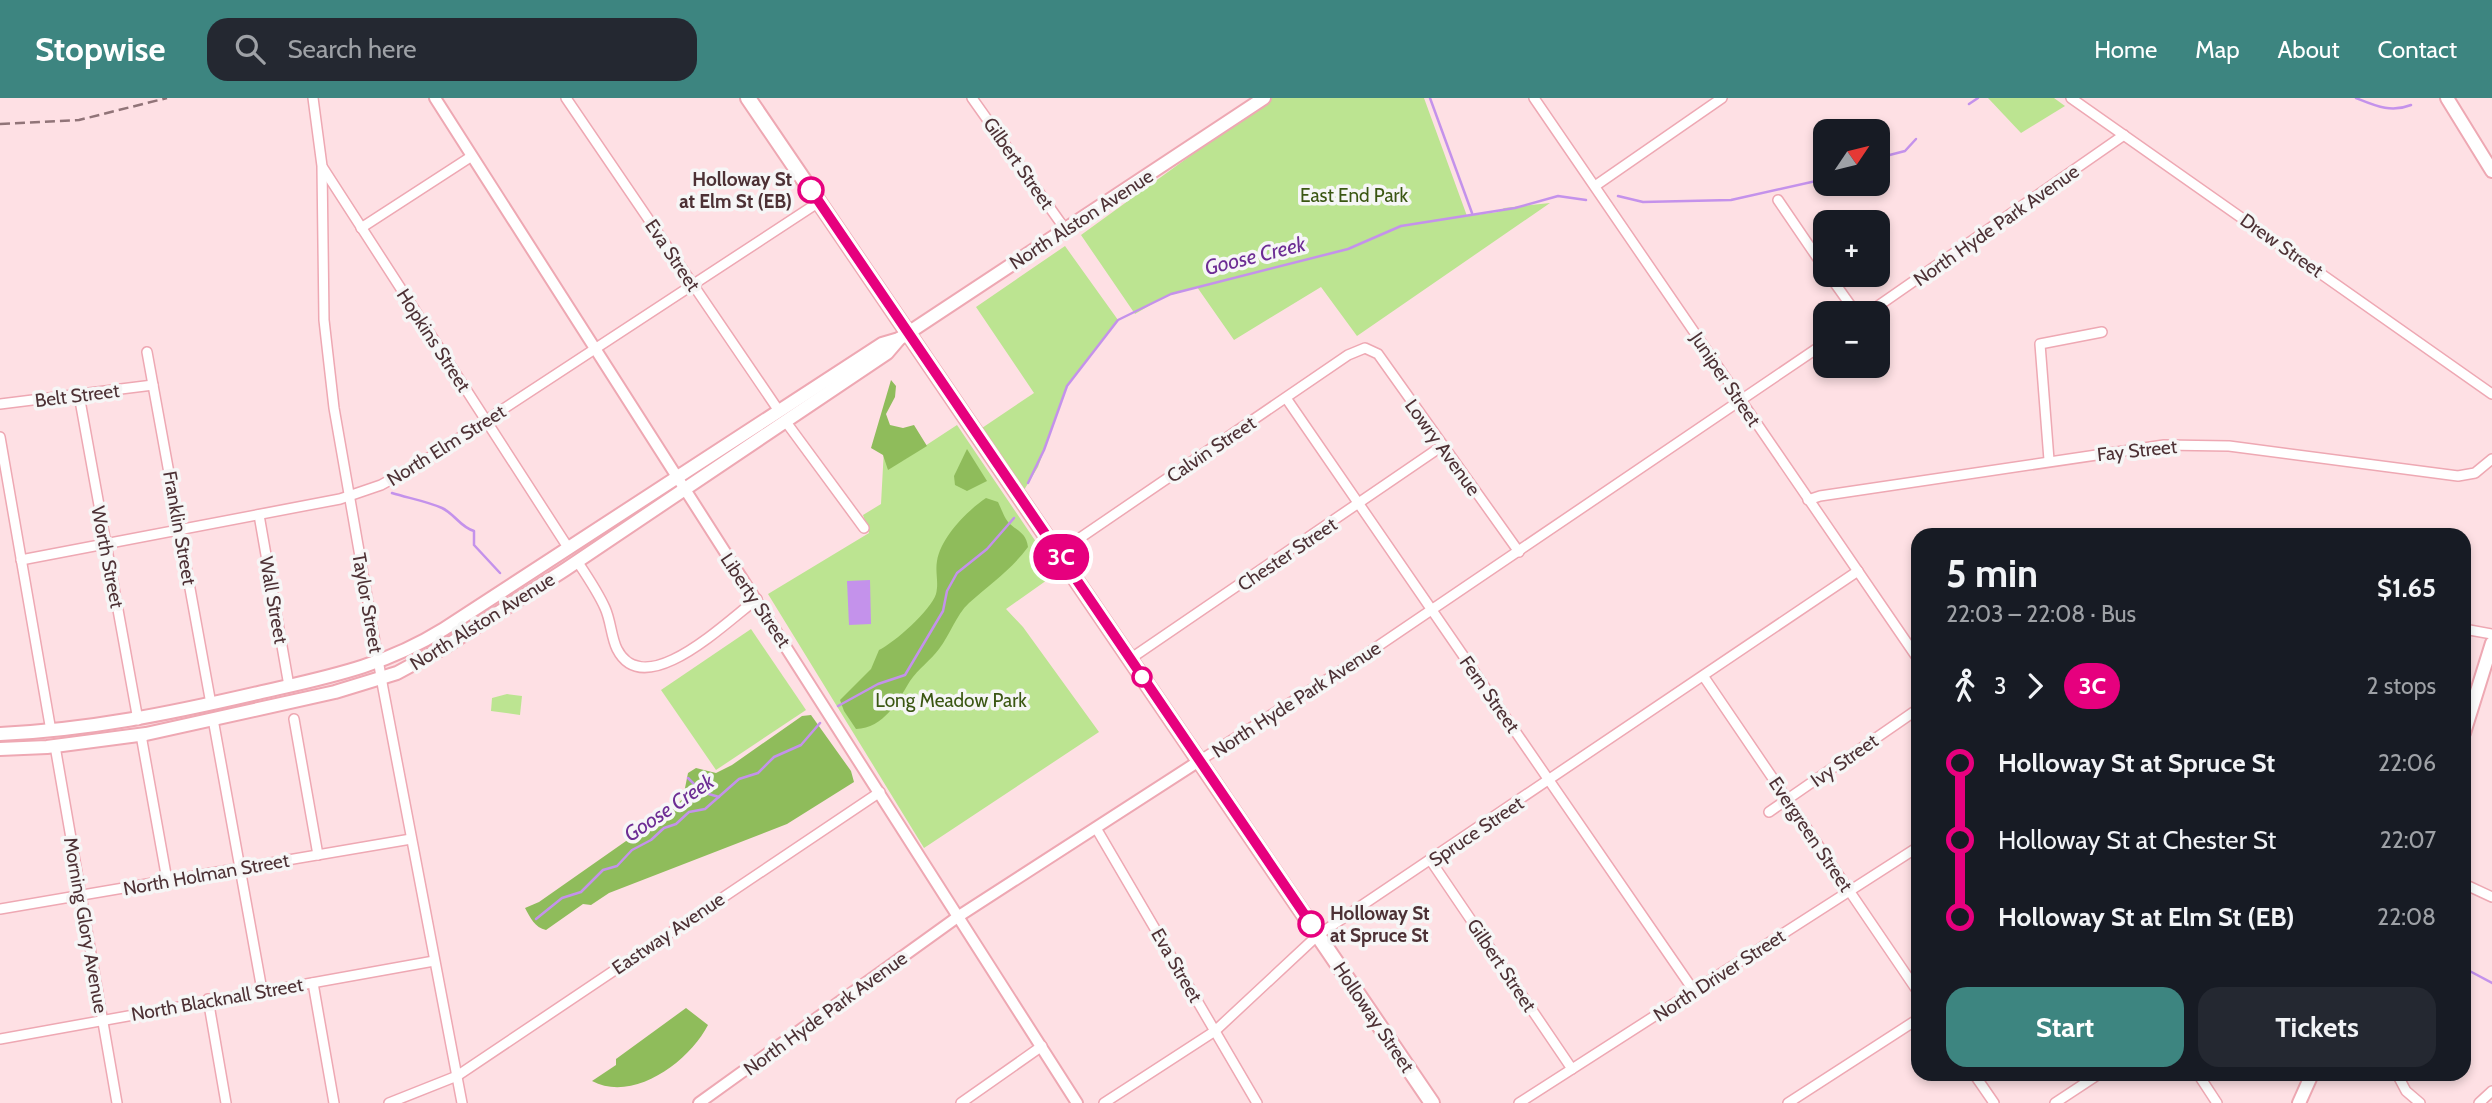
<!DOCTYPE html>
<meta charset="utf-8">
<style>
:root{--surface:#171b24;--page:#242831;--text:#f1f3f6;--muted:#9ea1a6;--accent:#3d8580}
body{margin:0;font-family:Cabin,sans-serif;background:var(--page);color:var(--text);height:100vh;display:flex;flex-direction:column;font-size:26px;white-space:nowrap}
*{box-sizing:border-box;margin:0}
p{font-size:23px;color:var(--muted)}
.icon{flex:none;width:38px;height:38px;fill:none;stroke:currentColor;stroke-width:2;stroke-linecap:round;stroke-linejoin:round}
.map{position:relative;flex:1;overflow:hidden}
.drawer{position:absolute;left:1911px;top:430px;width:560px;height:553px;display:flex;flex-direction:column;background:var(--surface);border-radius:21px;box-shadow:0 4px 10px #0003}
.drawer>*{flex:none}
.badge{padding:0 14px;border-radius:23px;font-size:24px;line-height:46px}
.needle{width:46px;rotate:55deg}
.tools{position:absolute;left:1813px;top:21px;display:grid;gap:14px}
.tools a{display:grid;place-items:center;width:77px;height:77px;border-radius:14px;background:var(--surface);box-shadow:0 4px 10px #0003;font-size:35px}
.map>.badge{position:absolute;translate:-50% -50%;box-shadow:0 0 0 4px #fff}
.legs{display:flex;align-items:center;gap:10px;height:77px;padding:0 35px;font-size:23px}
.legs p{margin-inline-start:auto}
.headline{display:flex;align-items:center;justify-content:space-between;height:119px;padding:0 35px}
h1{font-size:38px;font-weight:700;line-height:52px}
.primary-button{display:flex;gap:14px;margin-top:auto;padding:14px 35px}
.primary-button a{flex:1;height:80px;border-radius:21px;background:var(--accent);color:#fff;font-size:28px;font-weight:700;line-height:80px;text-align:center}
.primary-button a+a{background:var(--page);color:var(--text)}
ul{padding:0 35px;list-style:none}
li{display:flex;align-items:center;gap:24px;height:77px;font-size:26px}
li i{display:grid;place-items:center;width:10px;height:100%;margin:0 9px;background:currentColor}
li i::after{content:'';width:18px;height:18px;margin:-9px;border:5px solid;border-radius:50%;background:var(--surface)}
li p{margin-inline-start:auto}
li:first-child i{background:linear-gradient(#0000 50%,currentColor 0)}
li:last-child i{background:linear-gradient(currentColor 50%,#0000 0)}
header{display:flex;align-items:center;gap:42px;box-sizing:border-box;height:98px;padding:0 35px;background:var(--accent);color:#fff}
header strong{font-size:33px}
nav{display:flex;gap:38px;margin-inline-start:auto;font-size:24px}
.search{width:490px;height:63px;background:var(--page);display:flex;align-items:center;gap:18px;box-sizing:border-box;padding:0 24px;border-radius:21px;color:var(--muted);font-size:26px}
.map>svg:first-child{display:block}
</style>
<header>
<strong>Stopwise</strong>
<div class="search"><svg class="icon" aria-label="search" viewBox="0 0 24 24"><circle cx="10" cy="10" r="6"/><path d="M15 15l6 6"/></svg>Search here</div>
<nav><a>Home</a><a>Map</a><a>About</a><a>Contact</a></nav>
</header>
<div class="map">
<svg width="2492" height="1005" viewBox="0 0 2492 1005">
<rect width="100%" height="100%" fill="#fee0e4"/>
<g fill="#bce491">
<polygon points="1254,0 1424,0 1467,118 1498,114 1504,110 1550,105 1357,238 1321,189 1234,242 1197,189 1164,199 1135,216 1081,137 1259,8"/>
<polygon points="1988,0 2054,0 2065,8 2021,35"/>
<polygon points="1065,148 1118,222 1067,288 1038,369 1024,392 982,330 1034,295 976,209"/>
<polygon points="957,327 1057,475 1006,511 1023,529 1099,634 924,750 768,496 869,435 863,417 881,406 885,332 902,363"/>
<polygon points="751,531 806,612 716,672 661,592"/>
<polygon points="507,596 522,598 520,617 491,613 492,600"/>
</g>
<g fill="#8fbc5b">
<polygon points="891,282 896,288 895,299 886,316 890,327 903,330 914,327 927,348 888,372 883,357 871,350"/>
<polygon points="967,351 987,383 967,393 955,387 954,378"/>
<path d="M986 400 998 404C1001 410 1005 422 1010 426 1019 434 1026 435 1028 449 1011 472 990 486 969 505 956 517 950 537 939 551 931 562 918 571 910 583 898 603 884 630 856 631L844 613 840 602 871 571 879 552C894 545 931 512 936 496 939 484 935 475 937 463 941 439 967 413 986 400Z"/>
<path d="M811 617 851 673 854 684 787 726 609 795 591 807 583 806 546 832C535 830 530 819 525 810L539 804 676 708 683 700 688 675 696 670 716 675 732 667 802 618Z"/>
<path d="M686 910 708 927C689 964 633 1005 592 983L616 967V961Z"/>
</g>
<polygon fill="#c492eb" points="870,482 871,526 849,527 847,483"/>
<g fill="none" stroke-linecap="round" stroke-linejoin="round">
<g stroke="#c492eb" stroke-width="2.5">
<polyline points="1430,0 1472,115"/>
<path d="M2356 0C2376 8 2391 15 2411 7"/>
<polyline points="1969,6 1978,0"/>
<polyline points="1878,60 1905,53 1916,41"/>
<polyline points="1618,98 1643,104 1731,102 1825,81"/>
<polyline points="1028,385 1044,352 1067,288 1118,222 1171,196 1348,151 1401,128 1515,110 1558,98 1586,102"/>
<path d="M392 395C408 400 426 403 442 410 455 416 460 429 474 433V447L500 475"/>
<polyline points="838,608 878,586 905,577 943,513 947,493 957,475 987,451 1014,420"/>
<polyline points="688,680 702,694 719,699"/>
<polyline points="536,821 562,800 581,794 603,772 617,768 632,752 651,742 664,730 676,726 689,714 705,711 739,681 758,675 774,659 801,647 820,625"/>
<polyline points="2464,870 2492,885"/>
</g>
<g stroke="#eea8b3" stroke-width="12">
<g id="minor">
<polyline points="313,0 322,68 324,222 334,310 383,590 462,1005"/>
<polyline points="566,0 779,313"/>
<polyline points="972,0 1065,131"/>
<polyline points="1534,0 1918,561"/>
<polyline points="2071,0 2492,296"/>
<polyline points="323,70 569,451"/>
<polyline points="1595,88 1722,0"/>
<polyline points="1778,102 1825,171"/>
<polyline points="361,130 472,58"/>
<polyline points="1829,177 1856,215"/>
<polyline points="1868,215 2124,37"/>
<polyline points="147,254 211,606"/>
<polyline points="79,297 138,622"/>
<polyline points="1286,300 1694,893"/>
<polyline points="0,306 153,287"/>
<polyline points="786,324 864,430"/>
<polyline points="0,339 51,633"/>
<polyline points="2049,362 2040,246 2102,234"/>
<polyline points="1808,402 1820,398 2164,347 2229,348 2458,378 2475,375 2492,361"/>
<polyline points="259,417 289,588"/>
<polyline points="1058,455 1348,257 1365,250 1378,256 1519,454"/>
<polyline points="21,462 340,401 381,387 421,365 819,104"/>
<path d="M577 463C587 478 598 494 605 510 611 523 611 539 617 551 645 606 729 521 757 501"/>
<polyline points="2464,531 2492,536"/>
<polyline points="1130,561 1442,348"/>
<polyline points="1704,579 1918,894"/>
<polyline points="213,621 262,892"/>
<polyline points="294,621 318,757"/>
<polyline points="141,637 167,782"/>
<polyline points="55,648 117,1005"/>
<polyline points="1199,663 1359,561 1825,245"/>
<polyline points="1769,714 1918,611"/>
<polyline points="1096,730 1257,1005"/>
<polyline points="1431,763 1572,971"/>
<polyline points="2464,786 2492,799"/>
<polyline points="0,811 411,741"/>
<polyline points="313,885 334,1005"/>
<polyline points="208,901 226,1005"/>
<polyline points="0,941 434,863"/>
<polyline points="1974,976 1994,1005"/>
<polyline points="2198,976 2217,1005"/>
<polyline points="2397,976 2406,993 2420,1005"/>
<polyline points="389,1005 457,978 880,694"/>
<polyline points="961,1005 1042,948"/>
<polyline points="1104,1005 1215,933 1318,837 1858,473"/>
<polyline points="1519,1005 1918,749"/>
<polyline points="1788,1005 1918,921"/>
<polyline points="2055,1005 2099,976"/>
<polyline points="2479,1005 2492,993"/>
</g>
</g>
<g stroke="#eea8b3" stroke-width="14">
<g id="tertiary">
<polyline points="435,0 1077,1005"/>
<polyline points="699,1005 959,818 1199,663"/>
</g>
</g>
<g stroke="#eea8b3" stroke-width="16">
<g id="secondary">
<polyline points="2447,0 2492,73"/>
<polyline points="2464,635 2492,545"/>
<path d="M0 636C89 632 172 615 258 595 327 579 383 569 444 531L882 246 899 241"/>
<polyline points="0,651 47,649 146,636 335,594 397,575 445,549 566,471 887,255 899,241 1264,0"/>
<polyline points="2299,1005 2312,976"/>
</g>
</g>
<g stroke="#eea8b3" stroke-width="18">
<polyline id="primary" points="748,0 1432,1005"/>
</g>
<use href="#minor" stroke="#fff" stroke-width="9"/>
<use href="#tertiary" stroke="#fff" stroke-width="10"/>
<use href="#secondary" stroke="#fff" stroke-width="12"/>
<use href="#primary" stroke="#fff" stroke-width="14"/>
<polyline stroke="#917478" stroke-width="2.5" stroke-dasharray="10 5" stroke-linecap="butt" points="0,26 79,22 167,0"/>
</g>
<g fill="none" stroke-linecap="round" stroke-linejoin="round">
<g stroke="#fff" stroke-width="16">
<polyline id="line-1" points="811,92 1311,826"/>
</g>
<use href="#line-1" stroke="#e6007e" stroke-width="10"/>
</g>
<g fill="#fff" stroke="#e6007e" stroke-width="3.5">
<circle cx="811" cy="92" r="12"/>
<circle cx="1142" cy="579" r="9"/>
<circle cx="1311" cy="826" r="12"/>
</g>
<g text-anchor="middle" stroke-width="7" stroke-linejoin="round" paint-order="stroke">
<g font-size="19" fill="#4d3135" stroke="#f6f6f6">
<text transform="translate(1019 65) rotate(55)" y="7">Gilbert Street</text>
<text transform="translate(1081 121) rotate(-33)" y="7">North Alston Avenue</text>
<text transform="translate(1996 127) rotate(-35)" y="7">North Hyde Park Avenue</text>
<text transform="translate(2282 147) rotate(35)" y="7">Drew Street</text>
<text transform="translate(673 157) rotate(56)" y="7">Eva Street</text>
<text transform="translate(434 242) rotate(57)" y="7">Hopkins Street</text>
<text transform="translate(1726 281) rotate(56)" y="7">Juniper Street</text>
<text transform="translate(77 297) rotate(-7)" y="7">Belt Street</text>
<text transform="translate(446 347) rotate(-32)" y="7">North Elm Street</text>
<text transform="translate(1443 349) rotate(54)" y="7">Lowry Avenue</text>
<text transform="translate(1211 351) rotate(-34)" y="7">Calvin Street</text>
<text transform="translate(2137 352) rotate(-6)" y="7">Fay Street</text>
<text transform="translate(180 430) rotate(80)" y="7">Franklin Street</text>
<text transform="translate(1287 456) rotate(-34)" y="7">Chester Street</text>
<text transform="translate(108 459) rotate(79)" y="7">Worth Street</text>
<text transform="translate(274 502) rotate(80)" y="7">Wall Street</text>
<text transform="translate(756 502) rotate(56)" y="7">Liberty Street</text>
<text transform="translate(368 505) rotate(80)" y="7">Taylor Street</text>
<text transform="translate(482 523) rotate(-32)" y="7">North Alston Avenue</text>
<text transform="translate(1490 596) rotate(55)" y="7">Fern Street</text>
<text transform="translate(1296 601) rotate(-33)" y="7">North Hyde Park Avenue</text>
<text transform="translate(1844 662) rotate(-35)" y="7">Ivy Street</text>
<text transform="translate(1476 733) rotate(-34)" y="7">Spruce Street</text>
<text transform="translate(1811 736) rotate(56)" y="7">Evergreen Street</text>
<text transform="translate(206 776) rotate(-10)" y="7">North Holman Street</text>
<text transform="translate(86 827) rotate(80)" y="7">Morning Glory Avenue</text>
<text transform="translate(668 835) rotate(-34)" y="7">Eastway Avenue</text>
<text transform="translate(1177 867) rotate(60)" y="7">Eva Street</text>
<text transform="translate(1502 867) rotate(56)" y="7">Gilbert Street</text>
<text transform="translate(1719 877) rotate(-33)" y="7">North Driver Street</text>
<text transform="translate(217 901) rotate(-10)" y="7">North Blacknall Street</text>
<text transform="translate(825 915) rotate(-36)" y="7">North Hyde Park Avenue</text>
<text transform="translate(1374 919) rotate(56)" y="7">Holloway Street</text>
</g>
<g font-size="19" font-weight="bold" fill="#4d3135" stroke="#f6f6f6" text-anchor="end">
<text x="792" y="88">Holloway St<tspan x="792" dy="22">at Elm St (EB)</tspan></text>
<text x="1330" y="822" text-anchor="start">Holloway St<tspan x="1330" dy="22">at Spruce St</tspan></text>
</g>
<g font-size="19" fill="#3b5713" stroke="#f6f6f6">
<text x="1354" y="104">East End Park</text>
<text x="951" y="609">Long Meadow Park</text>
</g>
<g font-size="21" font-style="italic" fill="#6d2d94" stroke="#f6f6f6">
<text transform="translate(1255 158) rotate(-14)" y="7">Goose Creek</text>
<text transform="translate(669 710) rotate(-34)" y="7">Goose Creek</text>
</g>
</g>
</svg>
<div class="tools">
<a><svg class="needle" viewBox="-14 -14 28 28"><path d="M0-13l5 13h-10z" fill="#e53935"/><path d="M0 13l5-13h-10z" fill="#9ea1a6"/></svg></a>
<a>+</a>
<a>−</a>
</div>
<b class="badge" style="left:1061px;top:459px;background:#e6007e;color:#fff">3C</b>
<section class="drawer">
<div class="headline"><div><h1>5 min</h1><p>22:03 – 22:08 · Bus</p></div><b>$1.65</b></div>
<div class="legs"><svg class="icon" aria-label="walk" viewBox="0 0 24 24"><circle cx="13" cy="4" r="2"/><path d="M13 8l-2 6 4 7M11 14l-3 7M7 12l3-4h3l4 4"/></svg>3<svg class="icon" aria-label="forward" viewBox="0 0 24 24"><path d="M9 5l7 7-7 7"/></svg><b class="badge" style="background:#e6007e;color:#fff">3C</b><p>2 stops</p></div>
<ul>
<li><i style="color:#e6007e"></i><b>Holloway St at Spruce St</b><p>22:06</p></li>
<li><i style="color:#e6007e"></i><span>Holloway St at Chester St</span><p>22:07</p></li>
<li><i style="color:#e6007e"></i><b>Holloway St at Elm St (EB)</b><p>22:08</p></li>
</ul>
<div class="primary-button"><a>Start</a><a>Tickets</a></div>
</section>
</div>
